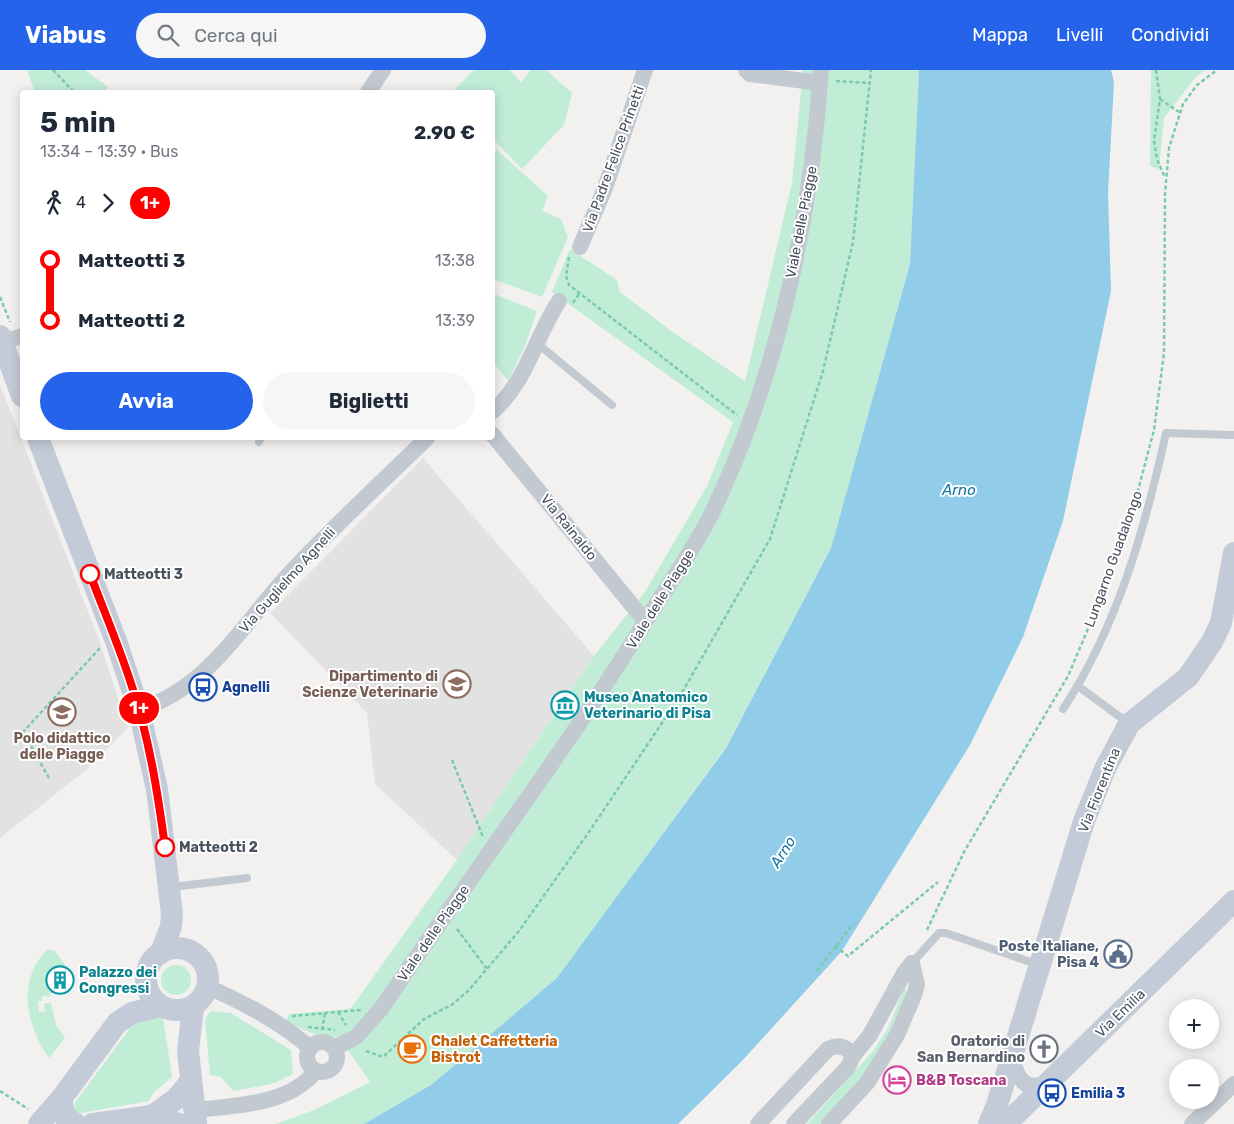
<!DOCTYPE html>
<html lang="it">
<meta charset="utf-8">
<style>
:root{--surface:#fff;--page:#f6f6f7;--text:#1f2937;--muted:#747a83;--accent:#2563eb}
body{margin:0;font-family:Rubik,sans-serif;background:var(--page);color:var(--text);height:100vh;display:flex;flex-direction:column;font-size:19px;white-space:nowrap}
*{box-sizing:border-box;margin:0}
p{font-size:16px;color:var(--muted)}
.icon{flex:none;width:28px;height:28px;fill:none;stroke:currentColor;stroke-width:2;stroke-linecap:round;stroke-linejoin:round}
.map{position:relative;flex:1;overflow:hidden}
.panel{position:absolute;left:20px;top:20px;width:475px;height:350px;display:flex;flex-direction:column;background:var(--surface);border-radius:5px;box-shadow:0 2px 12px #0003}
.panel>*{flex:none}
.badge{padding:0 10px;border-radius:16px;font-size:18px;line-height:32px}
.controls{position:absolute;left:1169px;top:929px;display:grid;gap:10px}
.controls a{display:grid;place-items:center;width:50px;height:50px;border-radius:50%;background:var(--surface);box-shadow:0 2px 12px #0003;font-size:25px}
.map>.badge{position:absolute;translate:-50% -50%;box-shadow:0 0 0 2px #fff}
.legs{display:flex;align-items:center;gap:8px;height:55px;padding:0 20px;font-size:16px}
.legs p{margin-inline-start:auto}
.overview{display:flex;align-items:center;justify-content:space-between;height:85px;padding:0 20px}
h1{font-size:28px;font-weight:700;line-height:38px}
.cta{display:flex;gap:10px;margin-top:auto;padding:10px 20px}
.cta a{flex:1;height:58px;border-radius:30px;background:var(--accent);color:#fff;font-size:20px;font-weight:700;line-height:58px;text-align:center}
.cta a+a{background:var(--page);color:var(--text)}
ul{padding:0 20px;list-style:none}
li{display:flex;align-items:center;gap:18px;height:60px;font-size:19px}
li i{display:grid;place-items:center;width:8px;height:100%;margin:0 6px;background:currentColor}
li i::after{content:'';width:12px;height:12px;margin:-6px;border:4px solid;border-radius:50%;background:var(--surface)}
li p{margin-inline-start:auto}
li:first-child i{background:linear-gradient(#0000 50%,currentColor 0)}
li:last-child i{background:linear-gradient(currentColor 50%,#0000 0)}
header{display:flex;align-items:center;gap:30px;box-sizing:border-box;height:70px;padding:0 25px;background:var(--accent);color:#fff}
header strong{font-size:24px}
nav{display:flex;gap:28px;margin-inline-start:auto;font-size:18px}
.search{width:350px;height:45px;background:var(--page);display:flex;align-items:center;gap:12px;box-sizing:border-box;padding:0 18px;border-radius:28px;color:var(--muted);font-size:19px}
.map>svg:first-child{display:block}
</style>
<header>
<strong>Viabus</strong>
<div class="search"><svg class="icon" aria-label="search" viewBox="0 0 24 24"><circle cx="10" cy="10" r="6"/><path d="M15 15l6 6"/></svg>Cerca qui</div>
<nav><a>Mappa</a><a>Livelli</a><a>Condividi</a></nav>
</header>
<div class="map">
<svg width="1234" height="1054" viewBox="0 0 1234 1054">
<rect width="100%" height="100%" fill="#f2f1f0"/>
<g fill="#e3e2e2">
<polygon points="0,314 99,570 128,658 86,700 0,768"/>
<polygon points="423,388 594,586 457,790 375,714 367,643 270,543"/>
</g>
<g fill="#c1edd7">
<polygon points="27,0 85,0 108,17 104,22 35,22"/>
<polygon points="474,0 510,0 521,12 531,0 546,0 572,23 564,55 522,99 493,69 492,22 452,22"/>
<path d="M803 0H919L910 194 831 478 726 677 557 909 431 1015 370 1051 364 1054H276L314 1040 370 1012 339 967C319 968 304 961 286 950L289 944 348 939 352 937 457 790 594 586 645 522 707 416 733 352 552 222 570 179 617 210 620 222 670 260 745 311 792 113Z"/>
<polygon points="1151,0 1205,0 1195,8 1164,48 1159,99 1150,96"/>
<polygon points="496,79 548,126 542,141 561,149 568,167 542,227 493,209 492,93"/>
<polygon points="492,223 537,241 525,276 508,311 493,292"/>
<path d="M48 879 51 881 54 880 65 895 56 907 50 927 42 926V931H38L39 942 45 941 44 933H51L56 955 65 968 49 988C26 956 16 909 48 879Z"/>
<circle cx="176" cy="910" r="15"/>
<polygon points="906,914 906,925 874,997 822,1054 807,1054 873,981 888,958"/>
<polygon points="211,941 231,943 291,980 293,1004 272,1014 233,1021 221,1007 210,1005 205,949"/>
<polygon points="155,946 163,948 172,1007 154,1022 149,1031 81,1043 75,1041 73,1038 74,1034 130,958 142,948"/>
</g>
<polygon fill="#91cce8" points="919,0 1111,0 1114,12 1108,123 1111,221 1063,451 1023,567 970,675 842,881 741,992 678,1054 364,1054 431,1015 557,908 726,678 831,478 910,194"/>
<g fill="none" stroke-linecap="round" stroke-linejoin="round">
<g stroke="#7bcaac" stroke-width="2.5" stroke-dasharray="4 2.5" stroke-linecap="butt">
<polyline points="53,0 74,22"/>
<polyline points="1156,0 1160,29 1154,71 1157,89 1165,108"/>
<polyline points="836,11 869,13"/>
<polyline points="1160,29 1179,42"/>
<polyline points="569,187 566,206 569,215 737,345"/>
<polyline points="0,227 10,252"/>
<polyline points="573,233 579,224"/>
<polyline points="452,690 483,767"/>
<polyline points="49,708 23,662 101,577"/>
<polyline points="457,859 487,899"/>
<polyline points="927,860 964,782 1068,606 1096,540 1131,447 1154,360 1164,283 1165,124 1169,78 1183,34 1197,15 1217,0"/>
<polyline points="835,876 848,886 938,812"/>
<polyline points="817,901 853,854"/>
<polyline points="133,924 147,902"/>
<polyline points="338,942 346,955"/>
<polyline points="292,946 361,940"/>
<polyline points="308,957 335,960"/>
<polyline points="322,960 325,943"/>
<polyline points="366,981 383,987 424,949 453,934 469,920 519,861 591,759 680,626 770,469 823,301 853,172 871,0"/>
<polyline points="0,1021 28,1039"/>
</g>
<g stroke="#c2c9d1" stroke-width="8">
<polyline points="535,275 544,279 612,335"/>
<polyline points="259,372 261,368"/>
<polyline points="1078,616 1128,653"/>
<path d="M1063 639C1118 556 1145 458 1166 363L1234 365"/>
<polyline points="172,817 247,808"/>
<polyline points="912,893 939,863 946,863 1039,895"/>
</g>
<g stroke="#c2c9d1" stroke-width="16">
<polyline points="746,0 750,4 820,13"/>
<polyline points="368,22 383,0"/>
<polyline points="580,177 605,118 645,0"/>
<polyline points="0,273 22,266"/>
<path d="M492 342C526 313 535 268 559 231"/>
<polyline points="492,364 645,551"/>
<path d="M139 640C210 617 243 553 292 501 335 455 382 412 427 368"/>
<path d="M208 917C241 931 284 954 310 978"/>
<circle cx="322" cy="987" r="15"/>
<path d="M334 978 356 967 381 939C467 810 562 686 644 554 667 516 694 480 713 441 778 304 811 150 821 0"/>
<path d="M1012 989C1018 1009 1024 1022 1048 1013"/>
<path d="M205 1039C244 1035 290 1033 316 1001"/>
<path d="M758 1054 828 979C838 974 847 976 853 986"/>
<polyline points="794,1054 848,997 853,986 870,965 904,903 912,893"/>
<polyline points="829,1054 867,1013 897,965 915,923 917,914 912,893"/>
<polyline points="1192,1054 1234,1014"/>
</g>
<g stroke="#c4cbd8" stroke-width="22">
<polyline points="0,266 22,326"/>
<polyline points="38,368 116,571 139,640 157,719 172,844 171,856 161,883"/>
<circle cx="177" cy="909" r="31"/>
<polyline points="193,937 188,981 196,1054"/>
<polyline points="61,1029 64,1046 76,1054"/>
<polyline points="152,1046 176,1029 191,1011"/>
<polyline points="39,1054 61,1029 117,953 132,943 161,936"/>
<polyline points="93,1054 152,1046 179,1054"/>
<polyline points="989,1054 997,1035 1084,751 1105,699 1129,654 1188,607 1212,572 1221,553 1234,483"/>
<polyline points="1006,1054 1234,831"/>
</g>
</g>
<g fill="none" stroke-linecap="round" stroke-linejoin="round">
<g stroke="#fff" stroke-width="11">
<path id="line-1" d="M90 504C105 544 122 583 134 623 150 673 158 725 165 777"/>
</g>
<use href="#line-1" stroke="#f00" stroke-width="8"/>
</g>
<defs>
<g id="university-ring" transform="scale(1.4375)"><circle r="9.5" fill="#fff" stroke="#8d6e63" stroke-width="1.5"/><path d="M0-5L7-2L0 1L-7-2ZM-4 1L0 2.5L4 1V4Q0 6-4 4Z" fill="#8d6e63"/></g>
<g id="bus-ring" transform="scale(1.4375)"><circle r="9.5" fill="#fff" stroke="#1a4fb4" stroke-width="1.5"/><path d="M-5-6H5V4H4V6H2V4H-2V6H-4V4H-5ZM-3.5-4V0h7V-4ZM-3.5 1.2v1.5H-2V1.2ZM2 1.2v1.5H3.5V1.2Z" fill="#1a4fb4"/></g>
<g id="museum-ring" transform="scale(1.4375)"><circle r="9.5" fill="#fff" stroke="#0f9aa8" stroke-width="1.5"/><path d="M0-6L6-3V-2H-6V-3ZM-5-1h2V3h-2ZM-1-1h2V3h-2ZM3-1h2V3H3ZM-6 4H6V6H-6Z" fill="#0f9aa8"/></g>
<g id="civic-ring" transform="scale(1.4375)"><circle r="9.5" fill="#fff" stroke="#5c6f8a" stroke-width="1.5"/><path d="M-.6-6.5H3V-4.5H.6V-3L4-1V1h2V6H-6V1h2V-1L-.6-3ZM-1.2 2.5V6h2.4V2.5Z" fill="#5c6f8a"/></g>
<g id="building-ring" transform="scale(1.4375)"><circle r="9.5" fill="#fff" stroke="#0f9aa8" stroke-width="1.5"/><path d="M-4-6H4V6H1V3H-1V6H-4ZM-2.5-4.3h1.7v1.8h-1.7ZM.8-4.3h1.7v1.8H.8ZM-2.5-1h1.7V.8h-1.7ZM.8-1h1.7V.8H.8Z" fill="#0f9aa8"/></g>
<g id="cafe-ring" transform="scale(1.4375)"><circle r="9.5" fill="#fff" stroke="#e8710a" stroke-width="1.5"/><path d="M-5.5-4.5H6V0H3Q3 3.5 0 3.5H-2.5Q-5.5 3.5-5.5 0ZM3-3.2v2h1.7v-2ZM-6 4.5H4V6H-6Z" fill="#e8710a"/></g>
<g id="church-ring" transform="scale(1.4375)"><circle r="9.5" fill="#fff" stroke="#6b7280" stroke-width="1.5"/><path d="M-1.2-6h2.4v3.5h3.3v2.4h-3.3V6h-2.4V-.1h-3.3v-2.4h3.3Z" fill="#6b7280"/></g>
<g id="hotel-ring" transform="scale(1.4375)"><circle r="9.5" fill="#fff" stroke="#d1479c" stroke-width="1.5"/><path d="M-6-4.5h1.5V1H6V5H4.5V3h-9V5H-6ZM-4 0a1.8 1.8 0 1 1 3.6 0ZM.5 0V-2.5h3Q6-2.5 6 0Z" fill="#d1479c"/></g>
</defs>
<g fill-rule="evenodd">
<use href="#university-ring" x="457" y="614"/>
<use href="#bus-ring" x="203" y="617"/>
<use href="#museum-ring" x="565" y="635"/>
<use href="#university-ring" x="62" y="642"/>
<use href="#civic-ring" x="1118" y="884"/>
<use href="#building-ring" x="60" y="910"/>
<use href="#cafe-ring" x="412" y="979"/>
<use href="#church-ring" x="1044" y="979"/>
<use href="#hotel-ring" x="897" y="1010"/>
<use href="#bus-ring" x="1052" y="1023"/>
</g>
<g fill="#fff" stroke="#f00" stroke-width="2.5">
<circle cx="90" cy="504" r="9"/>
<circle cx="165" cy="777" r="9"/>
</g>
<g text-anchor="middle" stroke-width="4" stroke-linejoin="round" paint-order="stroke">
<g font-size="14" fill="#49515d" stroke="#fff">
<text transform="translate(613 89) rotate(-70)" y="5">Via Padre Felice Prinetti</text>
<text transform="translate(801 152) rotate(-79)" y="5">Viale delle Piagge</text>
<text transform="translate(569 457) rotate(51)" y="5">Via Rainaldo</text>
<text transform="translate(1113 489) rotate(-70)" y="5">Lungarno Guadalongo</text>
<text transform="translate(287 510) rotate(-48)" y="5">Via Guglielmo Agnelli</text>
<text transform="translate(660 529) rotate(-58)" y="5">Viale delle Piagge</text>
<text transform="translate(1099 720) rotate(-68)" y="5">Via Fiorentina</text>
<text transform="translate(433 863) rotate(-55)" y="5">Viale delle Piagge</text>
<text transform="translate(1120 943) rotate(-44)" y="5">Via Emilia</text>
</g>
<g font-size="14" font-weight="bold" fill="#49515d" stroke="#fff" text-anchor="start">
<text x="104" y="509">Matteotti 3</text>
<text x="179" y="782">Matteotti 2</text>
</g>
<g font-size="14" font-weight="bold" fill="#785e54" stroke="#fff" text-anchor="end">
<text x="438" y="611">Dipartimento di<tspan x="438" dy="16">Scienze Veterinarie</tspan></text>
<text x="62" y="673" text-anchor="middle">Polo didattico<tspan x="62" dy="16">delle Piagge</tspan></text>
</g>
<g font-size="14" font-weight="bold" fill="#164399" stroke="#fff" text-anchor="start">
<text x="222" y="622">Agnelli</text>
<text x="1071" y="1028">Emilia 3</text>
</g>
<g font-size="14" font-weight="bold" fill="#0d838f" stroke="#fff" text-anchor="start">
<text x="584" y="632">Museo Anatomico<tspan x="584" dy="16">Veterinario di Pisa</tspan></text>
<text x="79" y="907">Palazzo dei<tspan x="79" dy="16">Congressi</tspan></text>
</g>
<g font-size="14" font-weight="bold" fill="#4e5e75" stroke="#fff" text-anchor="end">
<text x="1099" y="881">Poste Italiane,<tspan x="1099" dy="16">Pisa 4</tspan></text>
</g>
<g font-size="14" font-weight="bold" fill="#c56008" stroke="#fff" text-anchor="start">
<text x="431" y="976">Chalet Caffetteria<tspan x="431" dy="16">Bistrot</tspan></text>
</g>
<g font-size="14" font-weight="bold" fill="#5b616d" stroke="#fff" text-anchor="end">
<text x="1025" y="976">Oratorio di<tspan x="1025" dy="16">San Bernardino</tspan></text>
</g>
<g font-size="14" font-weight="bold" fill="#b23c85" stroke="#fff" text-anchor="start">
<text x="916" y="1015">B&amp;B Toscana</text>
</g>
<g font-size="15" font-style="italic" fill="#1377a6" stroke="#fff">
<text x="959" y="425">Arno</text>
<text transform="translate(783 782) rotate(-58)" y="5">Arno</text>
</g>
</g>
</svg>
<div class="controls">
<a>+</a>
<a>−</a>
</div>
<b class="badge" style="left:139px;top:638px;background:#f00;color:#fff">1+</b>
<section class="panel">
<div class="overview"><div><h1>5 min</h1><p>13:34 – 13:39 · Bus</p></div><b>2.90 €</b></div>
<div class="legs"><svg class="icon" aria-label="walk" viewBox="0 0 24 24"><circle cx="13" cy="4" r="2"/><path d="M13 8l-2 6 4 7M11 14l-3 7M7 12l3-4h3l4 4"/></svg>4<svg class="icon" aria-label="forward" viewBox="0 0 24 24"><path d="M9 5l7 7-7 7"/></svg><b class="badge" style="background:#f00;color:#fff">1+</b></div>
<ul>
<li><i style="color:#f00"></i><b>Matteotti 3</b><p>13:38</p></li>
<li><i style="color:#f00"></i><b>Matteotti 2</b><p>13:39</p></li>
</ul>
<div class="cta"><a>Avvia</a><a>Biglietti</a></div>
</section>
</div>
